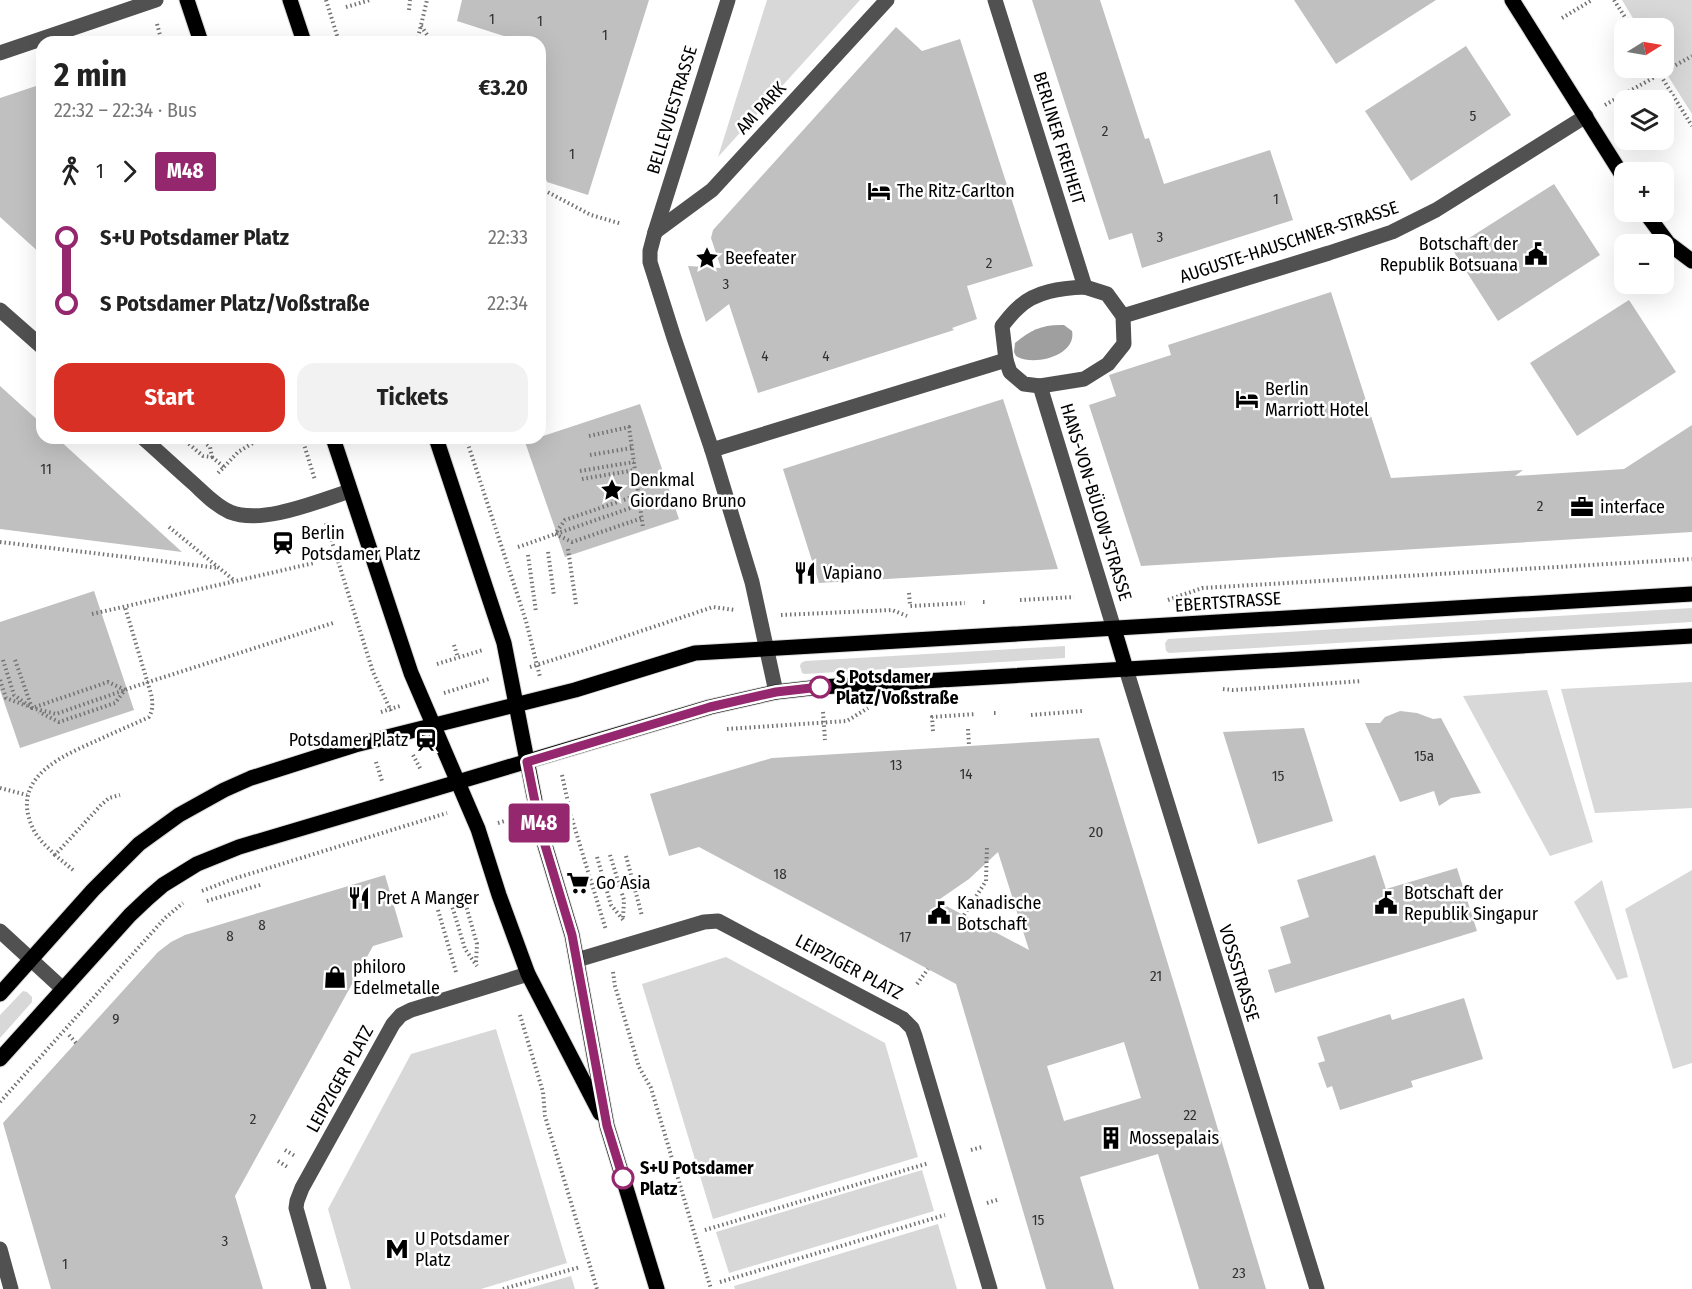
<!DOCTYPE html>
<meta charset="utf-8">
<style>
:root{--surface:#fff;--page:#f2f2f2;--text:#222;--muted:#767676;--accent:#d93025}
body{margin:0;font-family:"Fira Sans Condensed",sans-serif;background:var(--page);color:var(--text);height:100vh;display:flex;flex-direction:column;font-size:22px;white-space:nowrap}
*{box-sizing:border-box;margin:0}
p{font-size:20px;color:var(--muted)}
.icon{flex:none;width:33px;height:33px;fill:none;stroke:currentColor;stroke-width:2;stroke-linecap:round;stroke-linejoin:round}
.map{position:relative;flex:1;overflow:hidden}
.sheet{position:absolute;left:36px;top:36px;width:510px;height:408px;display:flex;flex-direction:column;background:var(--surface);border-radius:18px;box-shadow:0 6px 24px #0002}
.sheet>*{flex:none}
.badge{padding:0 12px;border-radius:4px;font-size:21px;line-height:39px}
.needle{width:39px;rotate:79deg}
.buttons{position:absolute;left:1614px;top:18px;display:grid;gap:12px}
.buttons a{display:grid;place-items:center;width:60px;height:60px;border-radius:12px;background:var(--surface);box-shadow:0 6px 24px #0002;font-size:30px}
.map>.badge{position:absolute;translate:-50% -50%;box-shadow:0 0 0 3px #fff}
.legs{display:flex;align-items:center;gap:9px;height:66px;padding:0 18px;font-size:20px}
.legs p{margin-inline-start:auto}
.head{display:flex;align-items:center;justify-content:space-between;height:102px;padding:0 18px}
h1{font-size:33px;font-weight:700;line-height:45px}
.primary-button{display:flex;gap:12px;margin-top:auto;padding:12px 18px}
.primary-button a{flex:1;height:69px;border-radius:18px;background:var(--accent);color:#fff;font-size:24px;font-weight:700;line-height:69px;text-align:center}
.primary-button a+a{background:var(--page);color:var(--text)}
ul{padding:0 18px;list-style:none}
li{display:flex;align-items:center;gap:21px;height:66px;font-size:22px}
li i{display:grid;place-items:center;width:9px;height:100%;margin:0 8px;background:currentColor}
li i::after{content:'';width:15px;height:15px;margin:-8px;border:4px solid;border-radius:50%;background:var(--surface)}
li p{margin-inline-start:auto}
li:first-child i{background:linear-gradient(#0000 50%,currentColor 0)}
li:last-child i{background:linear-gradient(currentColor 50%,#0000 0)}
.map>svg:first-child{display:block}
</style>
<div class="map">
<svg width="1692" height="1289" viewBox="0 0 1692 1289">
<rect width="100%" height="100%" fill="#fff"/>
<g fill="#d8d8d8">
<polygon points="767,0 860,0 718,157"/>
<polygon points="1622,0 1692,0 1692,114 1663,68 1664,28 1639,28"/>
<polygon points="1692,608 1692,622 1169,653 1166,651 1165,643 1168,639"/>
<polygon points="1065,646 1065,658 805,674 802,673 800,666 801,663 805,661"/>
<polygon points="1692,682 1692,808 1595,813 1561,689"/>
<polygon points="1547,690 1593,842 1550,856 1463,696"/>
<polygon points="1692,870 1692,1063 1673,1069 1625,909"/>
<polygon points="1602,880 1628,977 1617,980 1574,902"/>
<polygon points="726,957 885,1043 918,1157 713,1219 642,984"/>
<polygon points="23,991 27,992 32,997 32,1002 0,1038 0,1015"/>
<polygon points="496,1029 567,1263 481,1289 351,1289 328,1209 411,1054"/>
<polygon points="922,1170 934,1211 729,1273 716,1232"/>
<polygon points="938,1224 957,1289 735,1289 734,1286"/>
<polygon points="571,1276 575,1289 526,1289"/>
</g>
<path fill="#9f9f9f" d="M1060 325H1064L1072 331C1077 356 1033 367 1016 356L1014 352 1015 343C1029 331 1041 325 1060 325Z"/>
<g fill="#c0c0c0" fill-rule="evenodd">
<polygon points="462,0 649,0 588,195 547,182 540,161 540,42 522,42 457,21"/>
<polygon points="1032,0 1100,0 1145,139 1149,138 1164,184 1270,150 1293,220 1142,268 1132,233 1109,240"/>
<polygon points="1294,0 1436,0 1336,64"/>
<polygon points="896,27 922,51 960,39 1033,266 967,286 977,319 952,328 954,330 758,393 729,304 706,322 688,266 721,268 711,238 713,230"/>
<polygon points="1466,46 1511,115 1411,181 1365,111"/>
<polygon points="42,84 42,255 0,217 0,98"/>
<polygon points="1554,184 1600,255 1498,321 1452,249"/>
<polygon points="1331,292 1391,478 1523,470 1515,476 1624,469 1692,425 1692,532 1141,566 1089,405 1116,396 1109,375 1171,355 1168,345"/>
<polygon points="1629,300 1676,372 1577,436 1530,363"/>
<polygon points="0,386 42,424 42,438 57,438 182,552 0,529"/>
<polygon points="1003,399 1058,569 819,583 783,469"/>
<polygon points="640,404 679,519 565,557 525,442"/>
<polygon points="94,591 134,710 20,748 0,690 0,622"/>
<polygon points="1400,711 1417,713 1433,719 1441,718 1481,793 1451,798 1439,806 1434,791 1400,802 1365,723 1380,723 1385,717"/>
<polygon points="1304,728 1333,821 1258,844 1223,732"/>
<path d="M1099 738 1186 1023 1266 1289H1199L1158 1154 1080 1177 1114 1289H1046L956 984 699 847 669 856 650 794 772 758ZM998 852 1029 950 937 901 969 879ZM1124 1042 1141 1098 1064 1121 1047 1066Z"/>
<polygon points="1375,855 1386,889 1457,868 1477,931 1275,993 1268,970 1291,963 1280,927 1309,917 1297,880"/>
<polygon points="385,875 403,937 373,946 235,1196 263,1289 51,1289 3,1123 158,952 171,942 185,935"/>
<polygon points="1464,998 1483,1059 1411,1081 1413,1087 1340,1110 1332,1086 1327,1088 1318,1063 1325,1061 1317,1037 1390,1014 1392,1020"/>
</g>
<g fill="none" stroke-linecap="round" stroke-linejoin="round">
<g stroke="#dbdbdb" stroke-width="17">
<g id="major">
<polyline points="187,0 201,42"/>
<polyline points="290,0 304,42"/>
<polyline points="1512,0 1624,178"/>
<polyline points="1645,212 1668,243 1692,261"/>
<polyline points="333,438 411,673 478,829 499,895 528,974 600,1113"/>
<polyline points="436,438 504,643 541,832 572,935 607,1126 657,1289"/>
<polyline points="1114,629 1126,669"/>
<polyline points="0,994 93,890 139,844 179,815 224,790 251,778 355,745 575,690 695,653 1692,594"/>
<polyline points="0,1059 130,915 148,898 163,885 197,864 239,847 710,707 776,692 820,687 1692,636"/>
</g>
</g>
<g stroke="#737373" stroke-width="4" stroke-dasharray="1.5 3" stroke-linecap="butt">
<polyline points="326,0 339,42"/>
<polyline points="1614,0 1632,28"/>
<polyline points="346,7 370,0"/>
<polyline points="409,10 410,0"/>
<polyline points="1562,18 1592,0"/>
<polyline points="157,24 162,42"/>
<polyline points="421,26 432,42"/>
<polyline points="417,42 427,0"/>
<polyline points="1656,68 1692,126"/>
<polyline points="1605,105 1692,56"/>
<polyline points="540,188 591,215 622,224"/>
<polyline points="589,436 629,427 643,528"/>
<polyline points="182,438 203,456 212,457 210,447 199,438"/>
<polyline points="302,438 315,480"/>
<polyline points="466,438 526,621 540,677"/>
<polyline points="590,455 632,448"/>
<polyline points="212,457 224,467 216,475"/>
<polyline points="224,467 238,452 261,438"/>
<polyline points="580,471 634,462"/>
<polyline points="582,479 635,470"/>
<polyline points="638,495 565,520 555,534 572,542 642,518"/>
<polyline points="326,523 373,672 391,711"/>
<polyline points="169,527 235,581"/>
<polyline points="0,542 219,568"/>
<polyline points="518,547 639,505"/>
<polyline points="568,549 576,604"/>
<polyline points="548,552 554,596"/>
<polyline points="528,555 536,612"/>
<polyline points="909,593 910,606 965,603"/>
<polyline points="1020,600 1074,597"/>
<polyline points="1168,600 1202,588 1692,559"/>
<polyline points="983,602 987,602"/>
<polyline points="92,614 314,563"/>
<polyline points="781,615 892,610 907,616"/>
<polyline points="454,645 458,658"/>
<polyline points="3,660 14,695 32,708 56,714 136,686 333,623"/>
<polyline points="15,660 32,708 108,682 125,690 115,703 59,722 39,712"/>
<polyline points="437,664 483,650"/>
<polyline points="530,667 578,652 713,607 735,610"/>
<polyline points="0,680 6,698 27,706"/>
<polyline points="1223,689 1233,690 1362,681"/>
<polyline points="444,693 489,679"/>
<polyline points="381,712 400,706"/>
<polyline points="823,712 825,740"/>
<polyline points="994,713 998,713"/>
<polyline points="1031,715 1082,711"/>
<polyline points="727,729 847,721 868,708"/>
<polyline points="968,729 969,746"/>
<polyline points="933,731 932,717 976,714"/>
<polyline points="413,755 421,770"/>
<polyline points="376,762 382,781"/>
<polyline points="562,775 571,816 606,930"/>
<polyline points="0,788 27,795"/>
<polyline points="498,823 508,820"/>
<path d="M55 855C50 849 43 844 39 838 34 832 31 825 29 818 16 774 67 754 98 740 115 732 132 725 149 717 153 710 153 702 151 694L125 607"/>
<polyline points="610,855 624,900 623,918"/>
<polyline points="626,856 642,916"/>
<polyline points="597,857 611,905 624,921"/>
<polyline points="73,870 55,855 101,805 109,798 120,795"/>
<polyline points="202,891 233,879 447,813"/>
<polyline points="463,895 477,944 476,963"/>
<polyline points="450,899 465,949 477,966"/>
<polyline points="207,901 263,884"/>
<polyline points="438,910 456,972"/>
<polyline points="964,915 986,881 987,845"/>
<polyline points="613,972 615,986 639,1067 651,1088 711,1289"/>
<polyline points="917,984 928,969"/>
<polyline points="520,1015 543,1092 545,1116 597,1289"/>
<polyline points="69,1035 76,1043"/>
<polyline points="0,1102 165,918 183,903"/>
<polyline points="285,1150 295,1156"/>
<polyline points="971,1150 982,1147"/>
<polyline points="278,1161 289,1168"/>
<polyline points="987,1203 997,1200"/>
<polyline points="705,1230 929,1163"/>
<polyline points="720,1282 945,1215"/>
<polyline points="503,1289 580,1267"/>
</g>
<g stroke="#515151" stroke-width="15">
<polyline points="728,0 655,232 650,251 650,262 674,338 712,450 752,582 776,692"/>
<polyline points="995,0 1085,287"/>
<polyline points="0,53 156,0"/>
<polyline points="655,232 712,190 887,0"/>
<path d="M1085 287 1107 294 1123 316 1124 344 1108 364 1084 379 1040 386 1024 384 1010 372 1006 360 1002 326C1007 320 1012 313 1018 308 1035 291 1062 288 1085 287Z"/>
<polyline points="0,310 42,347"/>
<polyline points="1123,316 1329,253 1392,232 1436,210 1586,116"/>
<polyline points="1040,386 1114,629"/>
<path d="M143 438C160 453 177 469 194 484 205 494 216 506 230 512 263 525 318 501 350 491"/>
<polyline points="712,450 1006,360"/>
<polyline points="1126,669 1317,1289"/>
<polyline points="0,931 63,989"/>
<polyline points="577,960 704,922 718,921 903,1019 912,1028 915,1036 990,1289"/>
<polyline points="0,1249 11,1289"/>
<polyline points="319,1289 296,1208 297,1201 302,1188 393,1024 401,1015 411,1010 528,974"/>
</g>
<use href="#major" stroke="#000" stroke-width="15"/>
</g>
<g fill="none" stroke-linecap="round" stroke-linejoin="round">
<g stroke="#fff" stroke-width="14">
<polyline id="line-1" points="623,1178 607,1126 572,935 541,832 527,762 710,707 776,692 820,687"/>
</g>
<use href="#line-1" stroke="#95276e" stroke-width="9"/>
</g>
<defs>
<g id="hotel-bare" transform="scale(1.8)"><path d="M-6-4.5h1.5V1H6V5H4.5V3h-9V5H-6ZM-4 0a1.8 1.8 0 1 1 3.6 0ZM.5 0V-2.5h3Q6-2.5 6 0Z" fill="#000" stroke="#fff" stroke-width="2.5" paint-order="stroke"/></g>
<g id="civic-bare" transform="scale(1.8)"><path d="M-.6-6.5H3V-4.5H.6V-3L4-1V1h2V6H-6V1h2V-1L-.6-3ZM-1.2 2.5V6h2.4V2.5Z" fill="#000" stroke="#fff" stroke-width="2.5" paint-order="stroke"/></g>
<g id="sight-bare" transform="scale(1.8)"><path d="M0-6L1.8-2.2L6-1.7L2.9 1.2L3.7 5.4L0 3.3L-3.7 5.4L-2.9 1.2L-6-1.7L-1.8-2.2Z" fill="#000" stroke="#fff" stroke-width="2.5" paint-order="stroke"/></g>
<g id="office-bare" transform="scale(1.8)"><path d="M-6-3h4V-5.5h4V-3h4V5H-6ZM-1-4.5V-3h2v-1.5ZM-6 0V1H6V0Z" fill="#000" stroke="#fff" stroke-width="2.5" paint-order="stroke"/></g>
<g id="station-bare" transform="scale(1.8)"><path d="M-3-6H3Q5-6 5-4V2Q5 4 3 4L4.5 6H3L1.5 4h-3L-3 6H-4.5L-3 4Q-5 4-5 2V-4Q-5-6-3-6ZM-3.5-4v3h7v-3ZM-3.5 1v1.5H-2V1ZM2 1v1.5H3.5V1Z" fill="#000" stroke="#fff" stroke-width="2.5" paint-order="stroke"/></g>
<g id="restaurant-bare" transform="scale(1.8)"><path d="M-5-6h1v4h1v-4h1v4h1v-4h1v5L-1.5 .5V6h-2V.5L-5-1ZM5-6V6H3V1.5H1.5Q1.5-4 5-6Z" fill="#000" stroke="#fff" stroke-width="2.5" paint-order="stroke"/></g>
<g id="supermarket-bare" transform="scale(1.8)"><path d="M-6-5.5h2.5l.6 2H6L4.5 2H-2.5L-4.4-4H-6ZM-1.5 3.2a1.3 1.3 0 1 0 .1 0ZM3 3.2a1.3 1.3 0 1 0 .1 0Z" fill="#000" stroke="#fff" stroke-width="2.5" paint-order="stroke"/></g>
<g id="shop-bare" transform="scale(1.8)"><path d="M-5-2.5h2.3a2.7 3.5 0 0 1 5.4 0H5L5.5 6h-11ZM-1.5-2.5h3a1.5 2.3 0 0 0-3 0Z" fill="#000" stroke="#fff" stroke-width="2.5" paint-order="stroke"/></g>
<g id="building-bare" transform="scale(1.8)"><path d="M-4-6H4V6H1V3H-1V6H-4ZM-2.5-4.3h1.7v1.8h-1.7ZM.8-4.3h1.7v1.8H.8ZM-2.5-1h1.7V.8h-1.7ZM.8-1h1.7V.8H.8Z" fill="#000" stroke="#fff" stroke-width="2.5" paint-order="stroke"/></g>
<g id="metro-bare" transform="scale(1.8)"><path d="M-5.5 5V-5H-3L0 0L3-5H5.5V5H3V-.5L0 4L-3-.5V5Z" fill="#000" stroke="#fff" stroke-width="2.5" paint-order="stroke"/></g>
</defs>
<g fill-rule="evenodd">
<use href="#hotel-bare" x="879" y="191"/>
<use href="#civic-bare" x="1536" y="254"/>
<use href="#sight-bare" x="707" y="258"/>
<use href="#hotel-bare" x="1247" y="399"/>
<use href="#sight-bare" x="612" y="490"/>
<use href="#office-bare" x="1582" y="507"/>
<use href="#station-bare" x="283" y="543"/>
<use href="#restaurant-bare" x="805" y="573"/>
<use href="#station-bare" x="426" y="740"/>
<use href="#supermarket-bare" x="578" y="883"/>
<use href="#restaurant-bare" x="359" y="898"/>
<use href="#civic-bare" x="1386" y="903"/>
<use href="#civic-bare" x="939" y="913"/>
<use href="#shop-bare" x="335" y="977"/>
<use href="#building-bare" x="1111" y="1138"/>
<use href="#metro-bare" x="397" y="1249"/>
</g>
<g fill="#fff" stroke="#95276e" stroke-width="3">
<circle cx="820" cy="687" r="10"/>
<circle cx="623" cy="1178" r="10"/>
</g>
<g text-anchor="middle" stroke-width="5" stroke-linejoin="round" paint-order="stroke">
<g font-size="15" fill="#303030">
<text x="492" y="24">1</text>
<text x="540" y="26">1</text>
<text x="605" y="40">1</text>
<text x="1473" y="121">5</text>
<text x="1105" y="136">2</text>
<text x="572" y="159">1</text>
<text x="1276" y="204">1</text>
<text x="1160" y="242">3</text>
<text x="989" y="268">2</text>
<text x="726" y="289">3</text>
<text x="765" y="361">4</text>
<text x="826" y="361">4</text>
<text x="46" y="474">11</text>
<text x="1540" y="511">2</text>
<text x="1424" y="761">15a</text>
<text x="896" y="770">13</text>
<text x="966" y="779">14</text>
<text x="1278" y="781">15</text>
<text x="1096" y="837">20</text>
<text x="780" y="879">18</text>
<text x="262" y="930">8</text>
<text x="230" y="941">8</text>
<text x="905" y="942">17</text>
<text x="1156" y="981">21</text>
<text x="116" y="1024">9</text>
<text x="1190" y="1120">22</text>
<text x="253" y="1124">2</text>
<text x="1038" y="1225">15</text>
<text x="225" y="1246">3</text>
<text x="65" y="1269">1</text>
<text x="1239" y="1278">23</text>
</g>
<g font-size="18" fill="#000" stroke="#fff">
<text transform="translate(761 108) rotate(-47)" y="6">AM PARK</text>
<text transform="translate(672 110) rotate(-73)" y="6">BELLEVUESTRASSE</text>
<text transform="translate(1059 138) rotate(73)" y="6">BERLINER FREIHEIT</text>
<text transform="translate(1289 242) rotate(-18)" y="6">AUGUSTE-HAUSCHNER-STRASSE</text>
<text transform="translate(1096 502) rotate(73)" y="6">HANS-VON-BÜLOW-STRASSE</text>
<text transform="translate(1228 602) rotate(-4)" y="6">EBERTSTRASSE</text>
<text transform="translate(849 967) rotate(28)" y="6">LEIPZIGER PLATZ</text>
<text transform="translate(1239 973) rotate(73)" y="6">VOSSSTRASSE</text>
<text transform="translate(340 1079) rotate(-61)" y="6">LEIPZIGER PLATZ</text>
</g>
<g font-size="18" fill="#000" stroke="#fff" text-anchor="start">
<text x="897" y="197">The Ritz-Carlton</text>
<text x="1518" y="250" text-anchor="end">Botschaft der<tspan x="1518" dy="21">Republik Botsuana</tspan></text>
<text x="725" y="264">Beefeater</text>
<text x="1265" y="395">Berlin<tspan x="1265" dy="21">Marriott Hotel</tspan></text>
<text x="630" y="486">Denkmal<tspan x="630" dy="21">Giordano Bruno</tspan></text>
<text x="1600" y="513">interface</text>
<text x="301" y="539">Berlin<tspan x="301" dy="21">Potsdamer Platz</tspan></text>
<text x="823" y="579">Vapiano</text>
<text x="408" y="746" text-anchor="end">Potsdamer Platz</text>
<text x="596" y="889">Go Asia</text>
<text x="1404" y="899">Botschaft der<tspan x="1404" dy="21">Republik Singapur</tspan></text>
<text x="377" y="904">Pret A Manger</text>
<text x="957" y="909">Kanadische<tspan x="957" dy="21">Botschaft</tspan></text>
<text x="353" y="973">philoro<tspan x="353" dy="21">Edelmetalle</tspan></text>
<text x="1129" y="1144">Mossepalais</text>
<text x="415" y="1245">U Potsdamer<tspan x="415" dy="21">Platz</tspan></text>
</g>
<g font-size="18" font-weight="bold" fill="#000" stroke="#fff" text-anchor="start">
<text x="836" y="683">S Potsdamer<tspan x="836" dy="21">Platz/Voßstraße</tspan></text>
<text x="640" y="1174">S+U Potsdamer<tspan x="640" dy="21">Platz</tspan></text>
</g>
</g>
</svg>
<div class="buttons">
<a><svg class="needle" viewBox="-14 -14 28 28"><path d="M0-13l5 13h-10z" fill="#e53935"/><path d="M0 13l5-13h-10z" fill="#767676"/></svg></a>
<a><svg class="icon" aria-label="layers" viewBox="0 0 24 24"><path d="M12 4l9 5-9 5-9-5zM3 14l9 5 9-5"/></svg></a>
<a>+</a>
<a>−</a>
</div>
<b class="badge" style="left:539px;top:823px;background:#95276e;color:#fff">M48</b>
<section class="sheet">
<div class="head"><div><h1>2 min</h1><p>22:32 – 22:34 · Bus</p></div><b>€3.20</b></div>
<div class="legs"><svg class="icon" aria-label="walk" viewBox="0 0 24 24"><circle cx="13" cy="4" r="2"/><path d="M13 8l-2 6 4 7M11 14l-3 7M7 12l3-4h3l4 4"/></svg>1<svg class="icon" aria-label="forward" viewBox="0 0 24 24"><path d="M9 5l7 7-7 7"/></svg><b class="badge" style="background:#95276e;color:#fff">M48</b></div>
<ul>
<li><i style="color:#95276e"></i><b>S+U Potsdamer Platz</b><p>22:33</p></li>
<li><i style="color:#95276e"></i><b>S Potsdamer Platz/Voßstraße</b><p>22:34</p></li>
</ul>
<div class="primary-button"><a>Start</a><a>Tickets</a></div>
</section>
</div>
